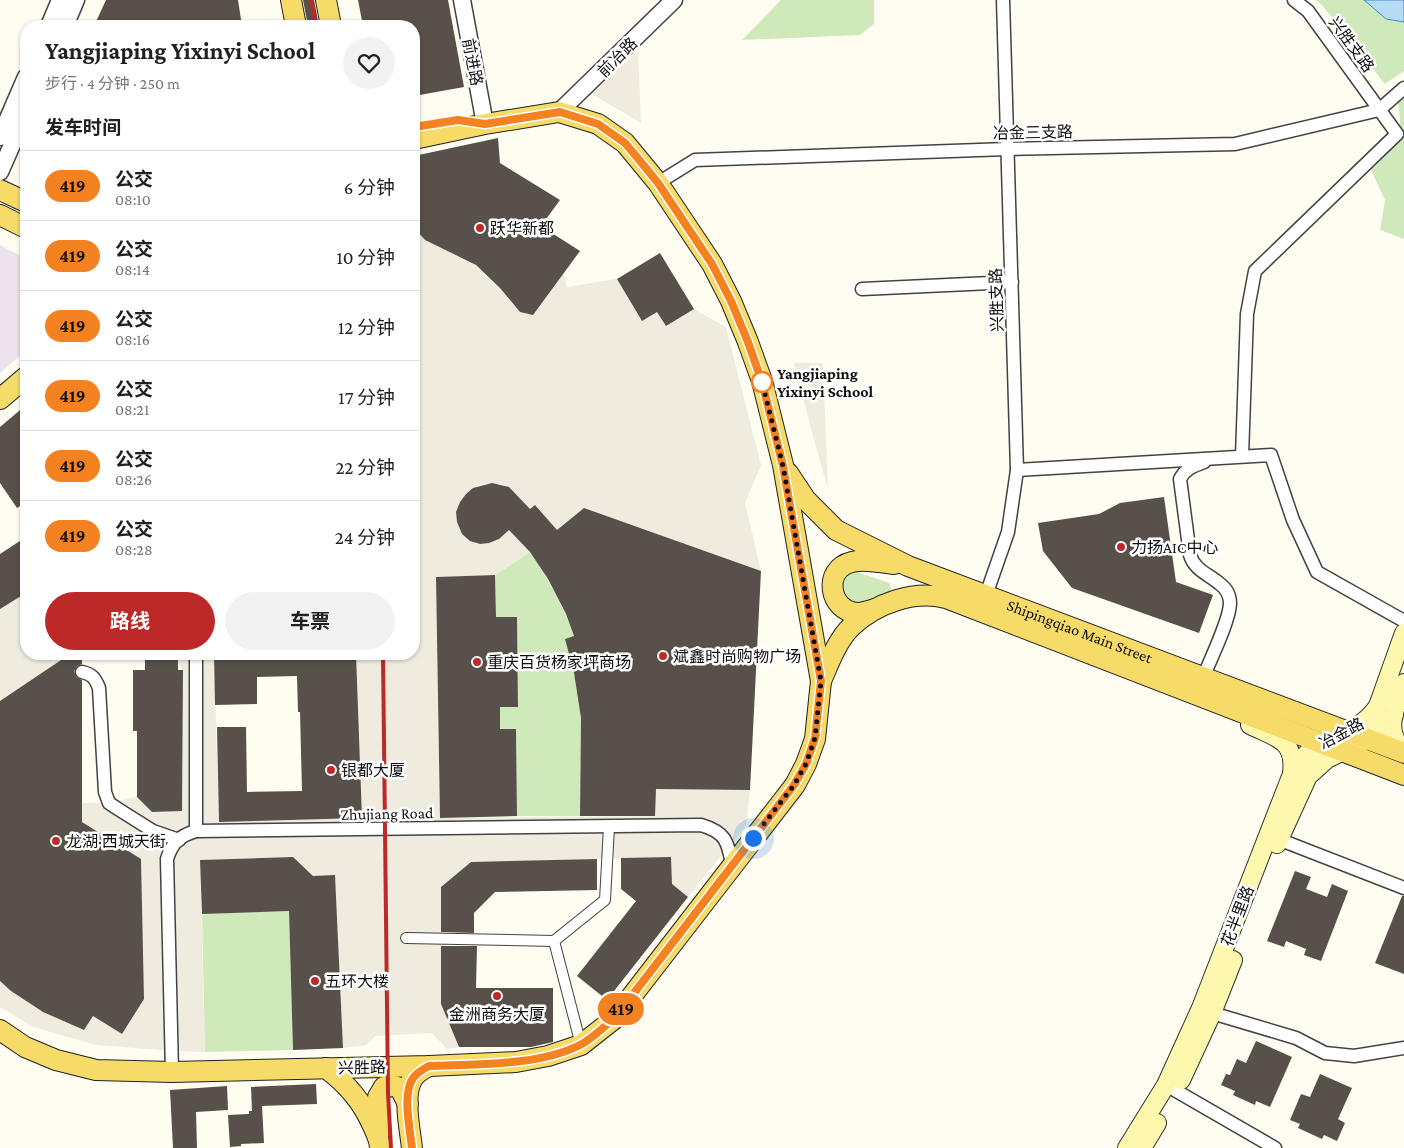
<!DOCTYPE html>
<html lang="zh">
<meta charset="utf-8">
<style>
:root{--surface:#fff;--page:#f2f2f2;--text:#202124;--muted:#757577;--line:#e0e0e0;--accent:#bd2828}
body{margin:0;font-family:"Crimson Pro","Noto Sans SC",serif;background:var(--page);color:var(--text);height:100vh;display:flex;flex-direction:column;font-size:19px;white-space:nowrap}
*{box-sizing:border-box;margin:0}
p{font-size:16px;color:var(--muted)}
.icon{flex:none;width:28px;height:28px;fill:none;stroke:currentColor;stroke-width:2;stroke-linecap:round;stroke-linejoin:round}
.map{position:relative;flex:1;overflow:hidden}
.panel{position:absolute;left:20px;top:20px;width:400px;height:640px;display:flex;flex-direction:column;background:var(--surface);border-radius:20px;box-shadow:0 1px 4px #0004}
.panel>*{flex:none}
.badge{padding:0 10px;border-radius:16px;font-size:18px;line-height:32px}
.you{position:absolute;width:25px;height:25px;margin:-12px;border:4px solid #fff;border-radius:50%;background:#1a73e8;box-shadow:0 0 0 8px #1a73e833}
.map>.badge{position:absolute;translate:-50% -50%;box-shadow:0 0 0 2px #fff}
h2{padding:0 25px;font-size:19px;line-height:45px}
.round{display:grid;place-items:center;flex:none;width:52px;height:52px;border-radius:26px;background:var(--page)}
.overview{display:flex;align-items:center;justify-content:space-between;height:85px;padding:0 25px}
h1{font-size:24px;font-weight:700;line-height:38px}
.action{display:flex;gap:10px;margin-top:auto;padding:10px 25px}
.action a{flex:1;height:58px;border-radius:30px;background:var(--accent);color:#fff;font-size:20px;font-weight:700;line-height:58px;text-align:center}
.action a+a{background:var(--page);color:var(--text)}
ul{padding:0;list-style:none}
li{display:flex;align-items:center;gap:15px;height:70px;padding:0 25px;border-top:1px solid var(--line)}
li div{flex:1}
li b{display:block;font-size:19px}
li em{font-style:normal}
li .badge{min-width:55px;font-weight:700;text-align:center}
.map>svg:first-child{display:block}
</style>
<div class="map">
<svg width="1404" height="1148" viewBox="0 0 1404 1148">
<rect width="100%" height="100%" fill="#fffdf1"/>
<polygon fill="#ece3ed" points="0,245 26,259 26,350 0,373"/>
<g fill="#d0e9ba">
<polygon points="781,0 874,0 874,24 860,35 742,40"/>
<polygon points="1315,0 1364,0 1386,19 1404,22 1404,71 1385,84 1321,4"/>
<path d="M1404 96V239L1380 230 1385 200 1371 170C1398 144 1404 141 1398 102Z"/>
<path d="M530 552C548 579 563 605 574 636L565 639 574 673 581 718 580 816H517L516 729H500V707H518L517 617H496L495 575Z"/>
<polygon points="854,571 890,583 891,591 861,606 849,605 838,583 841,577"/>
<polygon points="289,911 293,1050 205,1052 202,914"/>
</g>
<g fill="#efecdf">
<polygon points="638,50 641,123 592,94"/>
<polygon points="414,221 416,230 425,240 475,265 500,288 520,312 533,315 564,273 567,287 617,279 642,320 657,312 694,309 726,327 761,465 745,503 761,571 584,508 557,530 535,505 530,509 509,487 501,484 482,484 473,488 466,494 460,502 456,512 457,522 509,530 530,552 495,575 436,577 440,818 654,816 656,789 750,790 746,825 688,897 672,884 671,857 471,862 441,887 441,1004 459,1047 447,1049 432,1033 375,1036 366,1045 343,1048 335,875 313,876 293,857 200,860 205,1052 172,1051 96,1045 33,1027 0,1007 0,981 11,991 43,1012 84,1030 93,1016 122,1034 144,999 141,859 82,822 82,803 109,803 137,797 152,812 182,811 183,670 178,664 178,654 214,654 219,822 362,818 356,654 414,654"/>
<polygon points="794,363 823,363 828,489 814,440"/>
<polygon points="26,593 26,654 70,654 0,701 0,609"/>
</g>
<polygon fill="#b6dbf5" stroke="#3e8ccb" points="1364,0 1404,0 1404,22 1386,19"/>
<g fill="#57504b">
<polygon points="106,0 238,0 242,26 94,26"/>
<polygon points="303,0 314,0 319,26 308,26"/>
<polygon points="358,0 448,0 464,87 414,96 414,26 363,26"/>
<polygon points="498,138 500,163 560,200 541,226 580,251 533,315 520,312 500,288 476,265 425,240 416,230 414,221 414,156"/>
<polygon points="660,253 694,309 666,326 657,312 642,321 617,279"/>
<polygon points="26,405 26,502 17,508 0,483 0,427"/>
<polygon points="492,483 509,487 530,509 535,505 557,530 584,508 761,571 750,790 656,789 655,816 580,816 581,718 574,673 565,639 574,636 566,614 548,579 530,552 509,530 499,539 489,543 480,544 470,541 462,534 457,522 456,512 460,502 466,494 473,488"/>
<polygon points="1164,497 1176,582 1213,595 1199,633 1072,588 1043,551 1038,523 1099,514 1120,503"/>
<polygon points="26,537 26,593 0,609 0,554"/>
<polygon points="495,575 496,617 517,617 518,707 500,707 500,729 516,729 517,816 440,818 436,577"/>
<polygon points="70,654 82,654 82,664 77,666 74,671 76,677 82,680 82,822 141,859 144,999 122,1034 93,1016 84,1030 43,1012 11,991 0,981 0,701"/>
<polygon points="145,654 178,654 178,670 183,670 182,811 152,812 137,797 137,731 133,731 133,670 145,670"/>
<polygon points="214,654 356,654 362,818 219,822 217,727 246,727 247,792 302,791 300,712 298,712 297,676 257,677 257,704 215,705"/>
<polygon points="293,857 313,876 335,875 343,1048 293,1050 289,911 202,914 200,860"/>
<polygon points="671,857 672,884 688,897 607,1000 577,976 636,901 621,889 621,858"/>
<polygon points="597,859 597,890 495,892 474,913 474,933 441,932 441,887 471,862"/>
<polygon points="1295,871 1311,877 1306,889 1327,897 1332,884 1348,891 1321,961 1304,955 1306,949 1286,941 1284,947 1267,941"/>
<polygon points="1402,896 1404,896 1404,974 1375,963"/>
<polygon points="441,946 477,946 476,988 553,988 553,1042 531,1047 459,1047 441,1004"/>
<polygon points="1256,1041 1292,1057 1270,1107 1256,1101 1255,1105 1233,1095 1235,1091 1221,1085 1226,1074 1230,1075 1237,1059 1246,1063"/>
<polygon points="1320,1074 1352,1088 1338,1119 1345,1123 1337,1141 1324,1135 1322,1139 1298,1128 1300,1124 1290,1120 1301,1094 1310,1097"/>
<polygon points="316,1084 317,1104 262,1106 264,1143 241,1144 241,1146 230,1147 228,1115 249,1114 249,1111 252,1111 251,1087"/>
<polygon points="227,1086 228,1110 196,1112 197,1148 173,1148 170,1090"/>
</g>
<g fill="none" stroke-linecap="round" stroke-linejoin="round">
<g stroke="#424242" stroke-width="12">
<g id="pedestrian">
<polyline points="406,938 554,941 605,900 609,827"/>
<polyline points="554,941 581,1045"/>
</g>
</g>
<g stroke="#424242" stroke-width="15">
<g id="minor">
<polyline points="658,183 695,160 1007,149 1235,144 1379,110 1404,88"/>
<polyline points="862,289 1012,282"/>
<polyline points="1242,456 1247,314 1255,271 1397,134 1308,11 1294,0"/>
<polyline points="1017,470 1271,455 1293,520 1317,572 1404,621"/>
<polyline points="986,595 1008,532 1017,470 1003,0"/>
<path d="M196 654V831L701 825C725 832 728 841 732 865"/>
<path d="M82 672C92 674 95 678 99 688L105 792 109 803 118 809 153 831 179 840"/>
<path d="M1203 678C1210 660 1229 622 1230 604 1230 596 1227 589 1220 584 1209 574 1195 571 1190 555L1180 479C1185 469 1193 466 1204 462"/>
<polyline points="1278,839 1404,888"/>
<polyline points="1212,1013 1296,1038 1325,1053 1354,1056 1404,1048"/>
<path d="M172 1072 167 859C172 843 179 836 196 831"/>
<polyline points="1166,1085 1275,1148"/>
</g>
</g>
<g stroke="#424242" stroke-width="19">
<g id="tertiary">
<polyline points="462,0 485,124"/>
<polyline points="49,26 60,0"/>
<polyline points="65,26 76,0"/>
<polyline points="559,112 674,0"/>
<polyline points="0,137 26,77"/>
<polyline points="0,172 26,113"/>
</g>
</g>
<g stroke="#313131" stroke-width="20">
<g id="secondary">
<path d="M1404 683C1396 708 1382 730 1404 751"/>
<path d="M1292 774C1299 762 1308 750 1321 743 1343 731 1363 729 1378 706L1404 633"/>
<polyline points="1277,844 1308,776 1327,759 1366,740 1377,732 1394,715"/>
<polyline points="1181,1080 1212,1013 1233,960"/>
<path d="M1127 1148 1166 1085 1201 1008 1292 774C1296 739 1276 738 1250 725"/>
<polyline points="1142,1148 1157,1123"/>
</g>
</g>
<g stroke="#202020" stroke-width="22">
<g id="primary">
<polyline points="291,0 296,26"/>
<polyline points="326,0 331,26"/>
<polyline points="0,190 26,202"/>
<polyline points="0,215 26,228"/>
<polyline points="0,399 26,377"/>
<path id="s1" d="M788 473 806 500 836 530 908 566 1404 753"/>
<path d="M875 609C869 611 863 613 857 613 829 611 822 569 852 562 865 558 881 563 894 564"/>
<path d="M821 681C829 663 837 640 852 626 876 603 914 590 946 598L1404 775"/>
<polyline points="0,1030 25,1047 56,1060 96,1070 172,1072 429,1066 516,1062 548,1056 581,1045 614,1019 795,785 806,764 815,739 821,681 783,465 762,381 748,342 731,301 712,264 658,183 625,143 598,124 559,112 485,124 414,139"/>
<path d="M326 1068C347 1084 362 1101 373 1126 376 1133 380 1140 380 1148"/>
<polyline points="379,1132 378,1097 384,1087 394,1086 400,1088 408,1104"/>
<path d="M412 1148C410 1129 402 1094 413 1078 417 1072 423 1069 429 1066"/>
</g>
</g>
<use href="#pedestrian" stroke="#fff" stroke-width="10"/>
<use href="#minor" stroke="#fff" stroke-width="12"/>
<use href="#tertiary" stroke="#fff" stroke-width="16"/>
<use href="#secondary" stroke="#fdf8ad" stroke-width="18"/>
<use href="#primary" stroke="#f6db69" stroke-width="20"/>
<g stroke="#bd2828" stroke-width="4">
<polyline points="311,0 316,26"/>
<polyline points="383,654 388,1093 391,1148"/>
</g>
</g>
<g fill="none" stroke-linecap="round" stroke-linejoin="round">
<g stroke="#fff" stroke-width="11">
<path id="line" d="M412 1148C410 1129 402 1094 413 1078 418 1072 423 1069 429 1066 475 1064 539 1066 580 1045 592 1039 603 1027 614 1019L794 785 806 764 815 738 821 681 783 466 762 382 748 342 731 301 712 264 658 183 636 156 625 143 598 124 560 112 485 124 458 120 414 127"/>
</g>
<use href="#line" stroke="#f58220" stroke-width="8"/>
<polyline stroke="#0f0f0f" stroke-width="5" stroke-dasharray="0 9" points="753,838 794,785 806,764 815,738 821,681 783,466 762,382"/>
</g>
<g fill="#bd2828" stroke="#fff" stroke-width="2">
<circle cx="480" cy="228" r="5"/>
<circle cx="1121" cy="547" r="5"/>
<circle cx="663" cy="656" r="5"/>
<circle cx="477" cy="662" r="5"/>
<circle cx="331" cy="770" r="5"/>
<circle cx="56" cy="841" r="5"/>
<circle cx="315" cy="981" r="5"/>
<circle cx="497" cy="996" r="5"/>
</g>
<circle fill="#fff" stroke="#f58220" stroke-width="2.5" cx="762" cy="382" r="10"/>
<g text-anchor="middle" stroke-width="5" stroke-linejoin="round" paint-order="stroke">
<g font-size="16" fill="#0f0f0f" stroke="#fff">
<text transform="translate(1352 44) rotate(54)" y="6">兴胜支路</text>
<text transform="translate(617 57) rotate(-45)" y="6">前冶路</text>
<text transform="translate(473 62) rotate(79)" y="6">前进路</text>
<text transform="translate(1033 132) rotate(-1)" y="6">冶金三支路</text>
<text transform="translate(996 300) rotate(-92)" y="6">兴胜支路</text>
<text dy="6" stroke="none"><textPath href="#s1" startOffset="339">Shipingqiao Main Street</textPath></text>
<text transform="translate(1341 733) rotate(-28)" y="6">冶金路</text>
<text transform="translate(387 813) rotate(-1)" y="6">Zhujiang Road</text>
<text transform="translate(1237 916) rotate(-69)" y="6">花半里路</text>
<text transform="translate(362 1067) rotate(-1)" y="6">兴胜路</text>
</g>
<g font-size="16" fill="#0f0f0f" stroke="#fff" text-anchor="start">
<text x="490" y="234">跃华新都</text>
<text x="1131" y="553">力扬AIC中心</text>
<text x="673" y="662">斌鑫时尚购物广场</text>
<text x="487" y="668">重庆百货杨家坪商场</text>
<text x="341" y="776">银都大厦</text>
<text x="66" y="847">龙湖·西城天街</text>
<text x="325" y="987">五环大楼</text>
<text x="497" y="1020" text-anchor="middle">金洲商务大厦</text>
</g>
<g font-size="16" font-weight="bold" fill="#0f0f0f" stroke="#fff" text-anchor="start">
<text x="777" y="379">Yangjiaping<tspan x="777" dy="18">Yixinyi School</tspan></text>
</g>
</g>
</svg>
<div class="you" style="left:753px;top:838px"></div>
<b class="badge" style="left:621px;top:1009px;background:#f58220;color:#111">419</b>
<section class="panel">
<div class="overview"><div><h1>Yangjiaping Yixinyi School</h1><p>步行 · 4 分钟 · 250 m</p></div><a class="round"><svg class="icon" aria-label="heart" viewBox="0 0 24 24"><path d="M12 20l-8-8c-3-5 5-10 8-4 3-6 11-1 8 4z"/></svg></a></div>
<h2>发车时间</h2>
<ul>
<li><span class="badge" style="background:#f58220;color:#111">419</span><div><b>公交</b><p>08:10</p></div><em>6 分钟</em></li>
<li><span class="badge" style="background:#f58220;color:#111">419</span><div><b>公交</b><p>08:14</p></div><em>10 分钟</em></li>
<li><span class="badge" style="background:#f58220;color:#111">419</span><div><b>公交</b><p>08:16</p></div><em>12 分钟</em></li>
<li><span class="badge" style="background:#f58220;color:#111">419</span><div><b>公交</b><p>08:21</p></div><em>17 分钟</em></li>
<li><span class="badge" style="background:#f58220;color:#111">419</span><div><b>公交</b><p>08:26</p></div><em>22 分钟</em></li>
<li><span class="badge" style="background:#f58220;color:#111">419</span><div><b>公交</b><p>08:28</p></div><em>24 分钟</em></li>
</ul>
<div class="action"><a>路线</a><a>车票</a></div>
</section>
</div>
